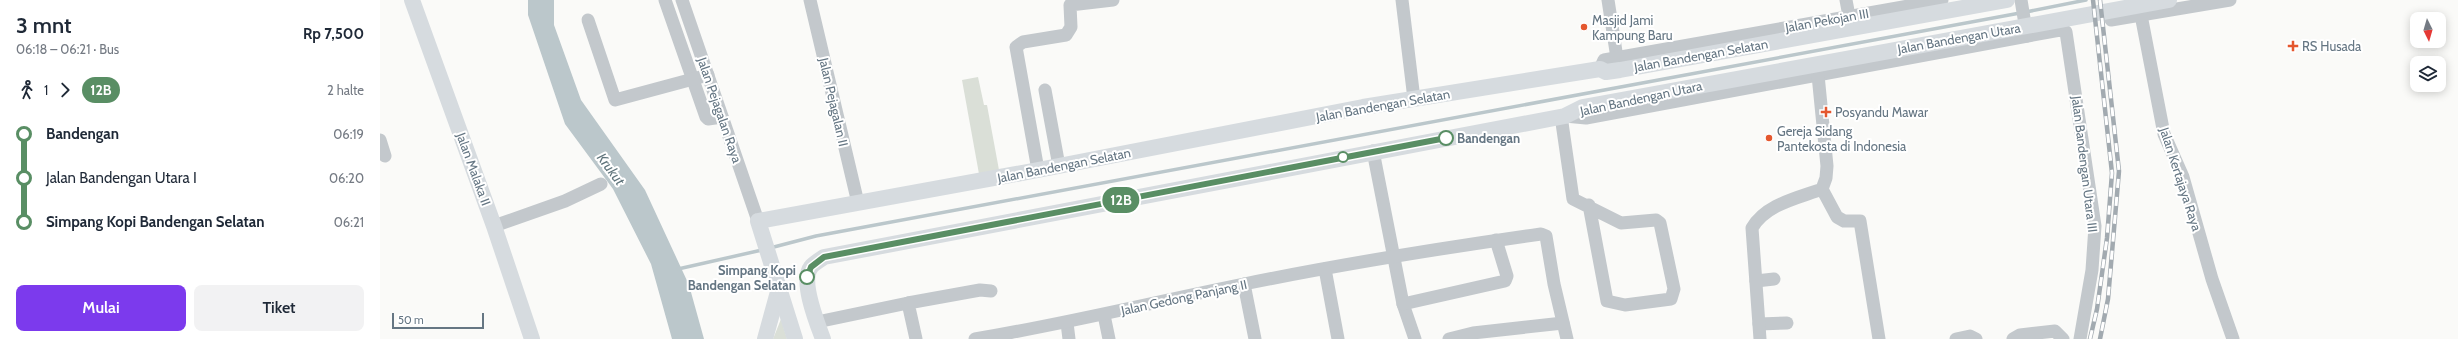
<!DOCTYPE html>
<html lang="id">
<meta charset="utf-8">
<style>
:root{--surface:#fff;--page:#f2f2f3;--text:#1f2937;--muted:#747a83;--accent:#7c3aed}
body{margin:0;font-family:Cabin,sans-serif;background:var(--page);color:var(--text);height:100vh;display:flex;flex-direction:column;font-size:15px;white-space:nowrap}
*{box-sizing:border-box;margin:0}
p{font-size:13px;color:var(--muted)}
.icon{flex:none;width:22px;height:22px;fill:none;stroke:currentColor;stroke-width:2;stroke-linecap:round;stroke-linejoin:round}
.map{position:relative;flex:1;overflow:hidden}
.sheet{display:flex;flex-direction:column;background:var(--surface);width:380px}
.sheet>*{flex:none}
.badge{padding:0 8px;border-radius:13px;font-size:14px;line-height:26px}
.needle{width:26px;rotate:175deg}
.controls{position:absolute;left:2030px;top:12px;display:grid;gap:8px}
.controls a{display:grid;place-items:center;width:36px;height:36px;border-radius:8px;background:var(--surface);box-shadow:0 2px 10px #0003;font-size:20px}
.scale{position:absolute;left:12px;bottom:10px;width:92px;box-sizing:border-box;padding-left:4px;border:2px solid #657683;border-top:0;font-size:11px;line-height:14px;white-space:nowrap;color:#657683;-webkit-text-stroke:3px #fff;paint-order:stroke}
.map>.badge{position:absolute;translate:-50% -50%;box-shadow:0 0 0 2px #fff}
.legs{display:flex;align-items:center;gap:6px;height:44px;padding:0 16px;font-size:13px}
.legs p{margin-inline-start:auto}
.headline{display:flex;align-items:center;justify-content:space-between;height:68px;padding:0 16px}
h1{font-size:22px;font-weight:600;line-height:30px}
.cta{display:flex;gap:8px;margin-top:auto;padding:8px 16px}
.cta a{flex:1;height:46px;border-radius:8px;background:var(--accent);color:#fff;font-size:16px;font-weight:600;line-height:46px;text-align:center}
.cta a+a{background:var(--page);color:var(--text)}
ul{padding:0 16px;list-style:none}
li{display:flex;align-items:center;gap:14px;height:44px;font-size:15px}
li i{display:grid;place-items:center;width:6px;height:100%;margin:0 5px;background:currentColor}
li i::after{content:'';width:10px;height:10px;margin:-5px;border:3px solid;border-radius:50%;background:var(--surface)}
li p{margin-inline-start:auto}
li:first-child i{background:linear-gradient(#0000 50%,currentColor 0)}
li:last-child i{background:linear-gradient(currentColor 50%,#0000 0)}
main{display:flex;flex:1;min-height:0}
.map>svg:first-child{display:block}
</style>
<main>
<section class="sheet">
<div class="headline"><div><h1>3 mnt</h1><p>06:18 – 06:21 · Bus</p></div><b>Rp 7,500</b></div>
<div class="legs"><svg class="icon" aria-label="walk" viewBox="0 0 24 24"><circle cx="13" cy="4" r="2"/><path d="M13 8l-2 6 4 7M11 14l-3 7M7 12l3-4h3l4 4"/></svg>1<svg class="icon" aria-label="forward" viewBox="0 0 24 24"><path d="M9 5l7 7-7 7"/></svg><b class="badge" style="background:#598e64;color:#fff">12B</b><p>2 halte</p></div>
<ul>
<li><i style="color:#598e64"></i><b>Bandengan</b><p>06:19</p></li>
<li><i style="color:#598e64"></i><span>Jalan Bandengan Utara I</span><p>06:20</p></li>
<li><i style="color:#598e64"></i><b>Simpang Kopi Bandengan Selatan</b><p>06:21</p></li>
</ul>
<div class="cta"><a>Mulai</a><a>Tiket</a></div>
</section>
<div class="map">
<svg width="2078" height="339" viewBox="0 0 2078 339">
<rect width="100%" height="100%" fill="#fafaf8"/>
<g fill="#dadfd7">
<polygon points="598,77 604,105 607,105 619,170 599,174 582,80"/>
<polygon points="401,319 407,339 393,339"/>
</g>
<polygon fill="#bbc7cb" points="148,0 174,0 174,25 201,100 265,190 309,285 324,339 292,339 271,264 233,189 185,124 148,15"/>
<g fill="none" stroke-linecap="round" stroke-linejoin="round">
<g stroke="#bbc7cb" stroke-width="3.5">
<polyline points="1646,12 1706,0"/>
<polyline points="390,248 436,236 1640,13"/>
<polyline points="298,269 382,250"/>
</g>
<g stroke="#c3c8cc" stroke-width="13">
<polyline points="285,0 326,117 328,119 342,117"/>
<polyline points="302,0 378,221"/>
<polyline points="430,0 478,203"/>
<polyline points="1022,0 1034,99"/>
<polyline points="1228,0 1237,58"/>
<polyline points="1466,0 1469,16"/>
<polyline points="1641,0 1647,36"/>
<polyline points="1761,15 1784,134 1803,177 1832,279 1853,339"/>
<polyline points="208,20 235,100 328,75"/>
<polyline points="1731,20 1850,0"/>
<polyline points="1220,69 1224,60 1562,0"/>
<polyline points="665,90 679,166"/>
<polyline points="1181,116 1193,199 1241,223 1276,220 1280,223 1294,289 1291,299 1245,305 1227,301 1209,205"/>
<polyline points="1185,116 1206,118 1680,30 1686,32 1715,226 1712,270 1700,339"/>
<polyline points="0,140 5,156"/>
<polyline points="993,151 1023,304 1035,339"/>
<polyline points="658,170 636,47 643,42 686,35 691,27 690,5 733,0"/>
<polyline points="1442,189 1457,217 1464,221 1480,221 1499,339"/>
<polyline points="114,226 185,201 221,184"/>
<polyline points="945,269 958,339"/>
<polyline points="1376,281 1394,279"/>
<polyline points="864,284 875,339"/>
<polyline points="1023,304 1125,281 1127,276 1116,240"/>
<polyline points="724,315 729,339"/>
<polyline points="437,322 528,303"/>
<polyline points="687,323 689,339"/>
<polyline points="1379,324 1407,323"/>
<polyline points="536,339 528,303 600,290 611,291"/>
<path d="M595 339C685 324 774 302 864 284 962 264 1062 248 1161 234L1166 236 1174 284 1187 339"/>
<polyline points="1069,339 1093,333 1183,323"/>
<path d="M1380 339 1372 228C1386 204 1418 198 1442 189L1446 178 1447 166 1438 75"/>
<polyline points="1576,339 1590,336 1596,339"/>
<polyline points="1633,339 1640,335 1675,331 1683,339"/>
</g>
<g stroke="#d6dbdf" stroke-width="16">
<polyline points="32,0 114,226 152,339"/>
<polyline points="385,339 399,288"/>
<polyline points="415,339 378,221 658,170 983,107 1220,69 1226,72 1240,70 1627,0"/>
<path d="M443 339C437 323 420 281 431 267 434 263 440 260 444 257L1185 116 1203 107 1789 0"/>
</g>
<g stroke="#a2aab0" stroke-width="4.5">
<g id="rail">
<polyline points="1720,0 1739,171 1728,299 1720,339"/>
<polyline points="1710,339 1717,309 1727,238 1732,173 1713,0"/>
</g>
</g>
<use href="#rail" stroke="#fff" stroke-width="3" stroke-dasharray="9" stroke-linecap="butt"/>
</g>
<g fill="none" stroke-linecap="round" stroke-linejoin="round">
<g stroke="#fff" stroke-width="9">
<polyline id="line-1" points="427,277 431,267 444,257 1066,138"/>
</g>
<use href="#line-1" stroke="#598e64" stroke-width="6"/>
</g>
<g fill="#e4572e" stroke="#fff" stroke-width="1.5">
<circle cx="1204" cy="27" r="4"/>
<path d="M1911 40h4v4h4v4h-4v4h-4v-4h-4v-4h4z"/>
<path d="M1444 106h4v4h4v4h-4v4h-4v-4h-4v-4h4z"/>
<circle cx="1389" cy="138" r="4"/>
</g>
<g fill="#fff" stroke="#598e64" stroke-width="2">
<circle cx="1066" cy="138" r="7"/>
<circle cx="963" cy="157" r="5"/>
<circle cx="427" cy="277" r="7"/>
</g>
<g text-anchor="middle" stroke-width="4" stroke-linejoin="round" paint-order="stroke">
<g font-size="13" fill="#657683" stroke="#fff" text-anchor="start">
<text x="1212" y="25">Masjid Jami<tspan x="1212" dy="15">Kampung Baru</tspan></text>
<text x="1922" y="51">RS Husada</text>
<text x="1455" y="117">Posyandu Mawar</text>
<text x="1397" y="136">Gereja Sidang<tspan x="1397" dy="15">Pantekosta di Indonesia</tspan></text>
</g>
<g font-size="13" fill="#657683" stroke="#fff">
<text transform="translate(1447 20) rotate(-10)" y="5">Jalan Pekojan III</text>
<text transform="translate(1579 38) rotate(-10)" y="5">Jalan Bandengan Utara</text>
<text transform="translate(1321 55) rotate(-10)" y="5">Jalan Bandengan Selatan</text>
<text transform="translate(1261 98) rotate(-12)" y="5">Jalan Bandengan Utara</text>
<text transform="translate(454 102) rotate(77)" y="5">Jalan Pejagalan II</text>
<text transform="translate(1003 105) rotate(-10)" y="5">Jalan Bandengan Selatan</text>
<text transform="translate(340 110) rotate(71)" y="5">Jalan Pejagalan Raya</text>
<text transform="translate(1705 164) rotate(83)" y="5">Jalan Bandengan Utara III</text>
<text transform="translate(684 165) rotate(-11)" y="5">Jalan Bandengan Selatan</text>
<text transform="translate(94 169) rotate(70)" y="5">Jalan Malaka II</text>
<text transform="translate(1801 179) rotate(72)" y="5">Jalan Kertajaya Raya</text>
<text transform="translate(804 297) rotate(-12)" y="5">Jalan Gedong Panjang II</text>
</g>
<g font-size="13" font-weight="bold" fill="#657683" stroke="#fff" text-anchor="start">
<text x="1077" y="143">Bandengan</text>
<text x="416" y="275" text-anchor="end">Simpang Kopi<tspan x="416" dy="15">Bandengan Selatan</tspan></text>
</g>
<g font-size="14" font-style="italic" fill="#60757c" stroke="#fff">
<text transform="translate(231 169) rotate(53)" y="5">Krukut</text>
</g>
</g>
</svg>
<div class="controls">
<a><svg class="needle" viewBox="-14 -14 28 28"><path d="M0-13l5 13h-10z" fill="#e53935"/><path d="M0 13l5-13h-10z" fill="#747a83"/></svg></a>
<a><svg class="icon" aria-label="layers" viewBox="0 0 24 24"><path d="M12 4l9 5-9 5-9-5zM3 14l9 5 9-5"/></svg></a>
</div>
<div class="scale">50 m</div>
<b class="badge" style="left:741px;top:200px;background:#598e64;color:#fff">12B</b>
</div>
</main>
